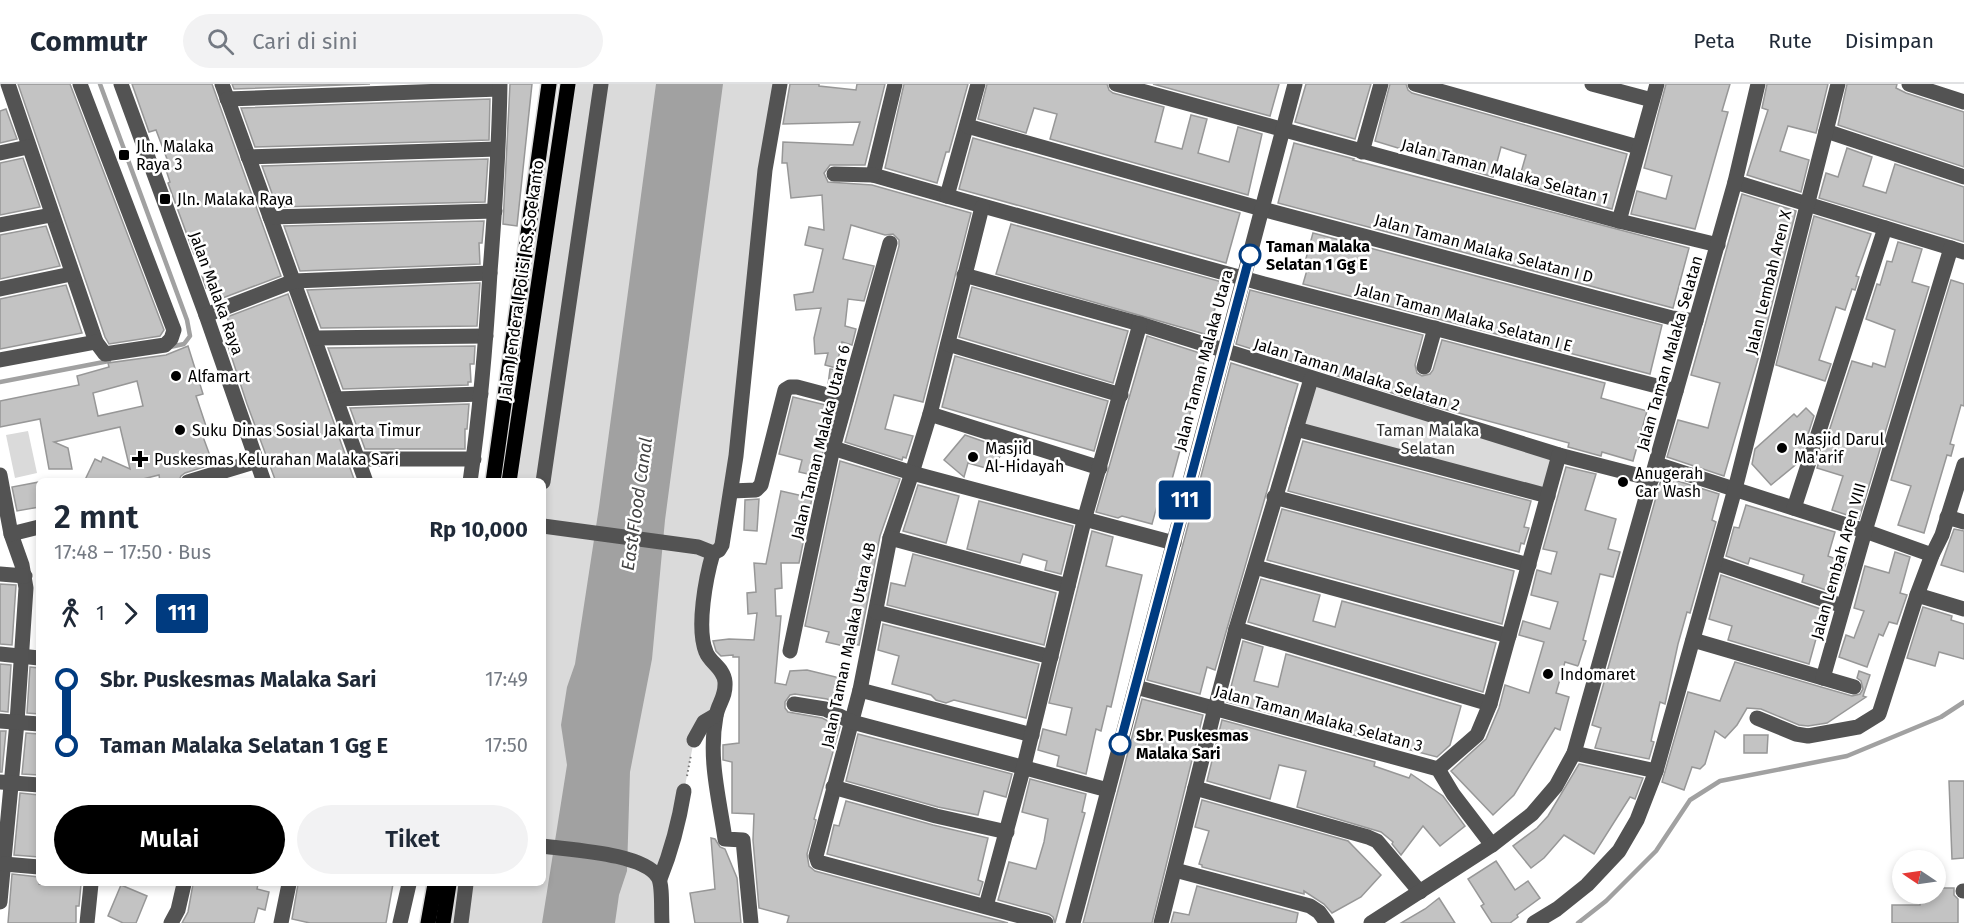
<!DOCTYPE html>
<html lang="id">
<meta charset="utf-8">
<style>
:root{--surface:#fff;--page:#f2f2f3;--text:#1f2937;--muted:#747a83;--line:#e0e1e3;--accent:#000}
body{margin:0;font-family:"Fira Sans",sans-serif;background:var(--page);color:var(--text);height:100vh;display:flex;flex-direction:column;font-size:22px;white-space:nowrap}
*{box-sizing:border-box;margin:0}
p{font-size:20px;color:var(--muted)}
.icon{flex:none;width:33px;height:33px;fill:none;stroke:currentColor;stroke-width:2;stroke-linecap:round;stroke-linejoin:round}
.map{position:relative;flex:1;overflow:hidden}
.side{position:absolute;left:36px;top:394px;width:510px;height:408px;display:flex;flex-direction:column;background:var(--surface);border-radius:9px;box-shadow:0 3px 9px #0003}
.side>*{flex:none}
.badge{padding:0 12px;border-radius:4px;font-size:21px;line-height:39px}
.needle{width:39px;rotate:283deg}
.tools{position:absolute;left:1892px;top:766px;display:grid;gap:12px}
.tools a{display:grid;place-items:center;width:54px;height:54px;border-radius:50%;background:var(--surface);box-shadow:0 3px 9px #0003;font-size:30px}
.map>.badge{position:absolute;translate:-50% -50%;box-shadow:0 0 0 3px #fff}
.legs{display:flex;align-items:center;gap:9px;height:66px;padding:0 18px;font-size:20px}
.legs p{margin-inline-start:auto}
.summary{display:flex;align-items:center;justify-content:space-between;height:102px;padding:0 18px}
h1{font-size:33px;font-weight:600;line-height:45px}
.button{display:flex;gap:12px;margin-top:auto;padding:12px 18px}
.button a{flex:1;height:69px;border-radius:36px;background:var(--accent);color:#fff;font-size:24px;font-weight:600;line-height:69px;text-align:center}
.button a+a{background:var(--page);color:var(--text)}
ul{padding:0 18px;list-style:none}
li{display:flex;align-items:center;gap:21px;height:66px;font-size:22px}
li i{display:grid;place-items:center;width:9px;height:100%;margin:0 8px;background:currentColor}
li i::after{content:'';width:15px;height:15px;margin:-8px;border:4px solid;border-radius:50%;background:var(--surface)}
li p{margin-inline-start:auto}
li:first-child i{background:linear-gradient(#0000 50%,currentColor 0)}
li:last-child i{background:linear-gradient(currentColor 50%,#0000 0)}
header{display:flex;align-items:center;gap:36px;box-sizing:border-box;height:84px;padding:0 30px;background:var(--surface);border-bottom:2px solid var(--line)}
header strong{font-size:28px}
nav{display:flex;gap:33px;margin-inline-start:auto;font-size:21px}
.search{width:420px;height:54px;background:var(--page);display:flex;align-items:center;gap:15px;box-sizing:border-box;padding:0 21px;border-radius:33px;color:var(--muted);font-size:22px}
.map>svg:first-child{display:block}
</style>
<header>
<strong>Commutr</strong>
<div class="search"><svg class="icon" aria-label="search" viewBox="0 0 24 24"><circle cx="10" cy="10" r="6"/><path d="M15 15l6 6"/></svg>Cari di sini</div>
<nav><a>Peta</a><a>Rute</a><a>Disimpan</a></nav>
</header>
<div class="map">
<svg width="1964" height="839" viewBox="0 0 1964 839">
<rect width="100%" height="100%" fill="#fff"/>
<g fill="#dadada">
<polygon points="568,0 776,0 736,372 713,469 702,558 725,596 694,656 684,707 660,795 662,839 443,839 449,800 543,800 543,398 509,397"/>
<polygon points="1313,301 1555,370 1543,409 1302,340"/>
<polygon points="28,347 37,389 15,394 6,351"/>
</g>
<polygon fill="#a1a1a1" points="656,0 723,0 665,436 652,575 630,688 627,787 619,811 615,839 542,839 567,681 561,641 567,603 575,580 599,423"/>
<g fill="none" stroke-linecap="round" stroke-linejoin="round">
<g stroke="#a1a1a1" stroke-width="4.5">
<polyline points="100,0 187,236 190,252 184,260 170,263"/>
<polyline points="0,298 109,277"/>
<polyline points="1578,839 1606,817 1656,767 1690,716 1720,697 1847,672 1941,633 1964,618"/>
</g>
</g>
<g fill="#c3c3c3" stroke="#979797" stroke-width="1.5" fill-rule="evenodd">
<polygon points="18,0 70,0 164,246 160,252 109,260 105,253"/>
<polygon points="132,0 212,0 281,192 220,215 215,201 206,204 202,192 212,189 204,166 194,170 168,99 170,98 163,77 167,75 156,46 149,48"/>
<polygon points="232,0 370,0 234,5"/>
<polygon points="510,0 532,0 517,142 503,140"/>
<polygon points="790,0 819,0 819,2 856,6 857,0 885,0 865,81 830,81 824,89 828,98 872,101 971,129 923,318 894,311 885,345 913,352 906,374 903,373 902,376 845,358 899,162 899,156 893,150 885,151 851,141 843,175 874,182 864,217 848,215 845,242 856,245 852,261 842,258 836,284 825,281 828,269 815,270 814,254 821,224 796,226 794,211 813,208 823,165 805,161 809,143 824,146 822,111 791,114 787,79 782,79 783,58 853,61 860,38 783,40"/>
<polygon points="904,0 968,0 949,68 946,68 937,99 885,84"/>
<polygon points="987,0 1107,0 1109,6 1113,9 1164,23 1155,58 1182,65 1191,31 1207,35 1198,69 1229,78 1238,43 1262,50 1248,111 1050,55 1057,30 1034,24 1026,49 978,35"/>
<polygon points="1153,0 1279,0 1270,32"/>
<polygon points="1306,0 1371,0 1355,55 1295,38"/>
<polygon points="1390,0 1406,0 1408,6 1412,9 1627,70 1612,125 1518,99 1526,71 1513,67 1501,63 1493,93 1375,57"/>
<polygon points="1666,0 1730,0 1722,27 1728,28 1695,145 1631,130 1637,107 1666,115 1672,92 1644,84"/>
<polygon points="1767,0 1828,0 1816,49 1788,42 1780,67 1809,76 1801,108 1747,91 1768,26 1762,24"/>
<polygon points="1847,0 1897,0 1896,4 1906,9 1964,28 1964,83 1838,41"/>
<polygon points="490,15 489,56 255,63 241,24"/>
<polygon points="6,25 17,55 0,59 0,27"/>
<polygon points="973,54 1240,129 1226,179 959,105"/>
<polygon points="1294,59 1354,75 1353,76 1689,164 1673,224 1278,119"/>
<polygon points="1847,64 1872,73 1863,102 1886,109 1895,80 1964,103 1964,158 1819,114 1826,89 1838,93"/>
<polygon points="23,74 40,123 0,131 0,79"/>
<polygon points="488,75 485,118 277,123 262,82"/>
<polygon points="1742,110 1796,127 1758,275 1724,392 1667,373 1678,336 1708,344 1714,321 1720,299 1691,291"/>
<polygon points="1814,132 1871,150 1856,192 1859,193 1855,206 1852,205 1845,226 1836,223 1819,276 1831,280 1825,297 1776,281"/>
<polygon points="484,137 482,159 479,159 480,180 300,187 284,142"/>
<polygon points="1011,140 1222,198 1208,251 996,190"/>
<polygon points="46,142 60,182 0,195 0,151"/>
<polygon points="1313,149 1662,241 1650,290 1303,200 1309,179 1305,178"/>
<polygon points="1898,158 1922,165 1912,198 1929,203 1859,435 1832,426 1843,392 1817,384 1852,277 1872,283 1873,279 1885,283 1895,246 1866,235 1877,200 1880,201 1887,177 1892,178"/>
<polygon points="1951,196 1964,200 1964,322 1961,321 1950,360 1954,361 1951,372 1947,371 1924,449 1898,441 1911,402 1891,396"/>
<polygon points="480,199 477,242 321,244 307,206"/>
<polygon points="66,201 82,249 0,265 0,215"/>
<polygon points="972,203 1128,247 1113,299 959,253"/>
<polygon points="1250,206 1423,251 1415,281 1417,289 1422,292 1430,290 1433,286 1442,256 1605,299 1601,314 1647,327 1633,377 1602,368 1601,372 1568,363 1569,359 1440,324 1236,260"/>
<polygon points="288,210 355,398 276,398 247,320 223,247 231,245 227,233"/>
<polygon points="1147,252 1206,271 1171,399 1164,397 1152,440 1122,432 1118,434 1096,428"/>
<path d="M188 262 203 310 196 312 208 348 202 350 213 380 185 389 181 392 178 398H160L159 391 131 398H84L95 375 101 378 103 373 130 385 120 343 54 358 68 364 72 385H49L40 335 0 343V317L79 301 77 292 109 283 108 279 166 271ZM137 297 143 322 98 332 93 309Z"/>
<polygon points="475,262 474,280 470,280 471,298 468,298 468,301 343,305 328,264"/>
<polygon points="955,272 1108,317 1094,367 942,323"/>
<polygon points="1231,279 1298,300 1215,586 1207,583 1200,610 1147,596"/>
<polygon points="830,285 844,287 840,304 828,301"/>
<polygon points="793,313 834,323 817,392 799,388 802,376 779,370"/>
<polygon points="469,320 467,345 465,345 465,365 365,365 350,324"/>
<polygon points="1806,324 1814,332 1799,378 1771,401 1752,380 1755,365 1794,330 1797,333"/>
<polygon points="965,351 988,359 1002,370 989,385 968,379 964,393 944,376"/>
<polygon points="1303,357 1531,417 1524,443 1529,444 1524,460 1521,459 1519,468 1288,407"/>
<polygon points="840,377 900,395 880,452 859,561 854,560 853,564 826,558 829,548 805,542"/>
<polygon points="1566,383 1596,390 1585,426 1616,435 1608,465 1620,468 1613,493 1600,490 1583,556 1586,557 1578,582 1565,578 1556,609 1569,613 1560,646 1555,644 1514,711 1493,731 1451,687 1486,655 1499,624 1505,601 1529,609 1544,558 1519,551 1523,537 1550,545 1558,518 1531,511 1537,486 1551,490 1557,468 1543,465"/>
<polygon points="1662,392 1719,410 1712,436 1716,438 1690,529 1687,528 1678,560 1665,620 1660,618 1651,657 1654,658 1649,675 1595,664 1601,644 1592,641"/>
<polygon points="39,398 39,423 17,427 12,403"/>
<polygon points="918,401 959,412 946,459 903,447"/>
<polygon points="781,407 812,414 799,479 781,479 782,504 775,505 776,532 781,532 775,599 786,601 790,587 807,586 844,595 837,620 827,615 795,610 790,611 785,618 785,624 788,628 822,634 840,643 814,735 816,736 807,770 809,782 815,787 1008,839 787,839 789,832 759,824 753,756 754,730 732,729 732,678 723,676 723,661 739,659 739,573 733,573 733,571 721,572 716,567 713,557 729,555 754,556 757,529 748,530 747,509 756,508 754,479 766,480"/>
<polygon points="759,415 757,447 744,446 745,416"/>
<polygon points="979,417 1073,442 1061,490 1045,486 1047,477 1023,470 1020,479 967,465"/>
<polygon points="1746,421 1835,448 1828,472 1846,479 1842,491 1840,491 1835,504 1831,502 1829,507 1802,498 1804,491 1750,474 1748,480 1726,472 1734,443 1739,444"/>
<polygon points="1282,425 1514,487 1502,540 1267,476"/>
<polygon points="1954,445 1964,447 1964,488 1941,481"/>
<polygon points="1092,447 1113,453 1106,482 1142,491 1111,623 1107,622 1101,647 1096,645 1086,690 1057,682 1059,672 1038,666 1043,645 1066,651 1072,624 1049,619"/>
<polygon points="1895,468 1910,473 1900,509 1907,511 1897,540 1889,538 1883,552 1879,550 1867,583 1839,573 1846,551 1854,554 1864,527 1854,524 1865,482 1889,489"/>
<polygon points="913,470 1056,509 1044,561 887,521 891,499 905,502"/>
<polygon points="1721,491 1824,526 1809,580 1728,556 1732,542 1709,535"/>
<polygon points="1261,495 1320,511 1313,537 1335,543 1342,517 1496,559 1483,608 1248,538"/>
<polygon points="0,500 16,501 12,561 0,560"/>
<polygon points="1923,523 1952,532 1951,536 1964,540 1964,575 1939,568 1935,582 1907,574"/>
<polygon points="883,540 1039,580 1026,634 954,616 946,619 936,616 931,611 892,600 899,572 878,566"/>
<polygon points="1243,557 1263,563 1254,597 1278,603 1286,570 1461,622 1450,661 1437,673 1227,618"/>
<polygon points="1735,578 1852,612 1860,610 1863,605 1861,597 1857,594 1859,587 1870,591 1863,612 1866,613 1827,639 1808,642 1799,641 1761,625 1747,624 1737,641 1725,654 1715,647 1705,680 1700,685 1692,683 1684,706 1662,698 1688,608 1720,617"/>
<polygon points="0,580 11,581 8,628 0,627"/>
<polygon points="30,583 39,584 39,630 27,629"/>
<polygon points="1142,615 1203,631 1152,839 1083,839"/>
<polygon points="1222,636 1375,678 1374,682 1409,694 1411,690 1443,712 1465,742 1440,762 1423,742 1401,771 1392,760 1393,758 1381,748 1297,723 1306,687 1279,681 1270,715 1207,697"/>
<polygon points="0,647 6,647 2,688 0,688"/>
<polygon points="26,649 39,650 39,691 22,690"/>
<polygon points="858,650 1012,690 1006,713 984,707 978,731 938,723 846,697"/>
<polygon points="1744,651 1768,651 1767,669 1744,669"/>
<polygon points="1579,680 1643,694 1635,715 1630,713 1594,770 1564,751 1544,774 1531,784 1513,762 1537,744 1548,732"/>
<polygon points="1030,695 1086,710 1082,728 1085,729 1055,839 1053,833 1049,830 998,816 1009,778 1036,785 1044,758 1048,735 1022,728"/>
<polygon points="1949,697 1964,697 1964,774 1952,775"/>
<polygon points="20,709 39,711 39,773 14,771"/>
<polygon points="1202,716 1348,757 1381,791 1361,813 1332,829 1324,820 1304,807 1304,810 1202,783 1202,781 1199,780 1209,747 1195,743"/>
<polygon points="846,717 933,741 988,754 978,796 983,798 979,811 827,770 834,741 839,742"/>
<polygon points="711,754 715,755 720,763 725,765 737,794 741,839 695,839 690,809 715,805"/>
<polygon points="1496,777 1515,806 1528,797 1540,814 1517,831 1518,833 1510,839 1492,839 1481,822 1484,820 1468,795"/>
<polygon points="12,790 39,793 39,800 81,800 79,822 76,822 76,839 8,839"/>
<polygon points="193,800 258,800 257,805 269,808 265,826 258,824 254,839 182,839 188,828"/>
<polygon points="298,800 393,800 386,839 310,839 292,835"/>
<polygon points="121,801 147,812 136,839 123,839 108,832"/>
<polygon points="1197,802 1298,829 1296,839 1171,839 1174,828 1189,831"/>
<polygon points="1935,804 1954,804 1954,811 1958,815 1958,839 1892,839 1892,821 1920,821 1920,810 1935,810"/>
<polygon points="1439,814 1455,839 1401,839 1425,825"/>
</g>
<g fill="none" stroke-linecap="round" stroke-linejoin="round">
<g stroke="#dbdbdb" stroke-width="18">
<g id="major">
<polyline points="493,398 549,0"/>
<polyline points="509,398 568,0"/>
<polyline points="428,839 435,800"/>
<polyline points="443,839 449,800"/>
</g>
</g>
<polyline stroke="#757575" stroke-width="2" stroke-dasharray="1.5 3" stroke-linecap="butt" points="687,692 691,671"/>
<g stroke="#535353" stroke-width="15">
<polyline points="8,0 96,258 105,270 165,261 171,255 174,246 80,0"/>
<polyline points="121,0 206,231 264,398"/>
<polyline points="222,0 366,398"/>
<polyline points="895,0 873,91 947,112 978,0"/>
<polyline points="1116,0 1619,137 1718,161"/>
<polyline points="1415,0 1638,63"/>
<polyline points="1592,0 1652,16"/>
<polyline points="1909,0 1964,18"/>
<polyline points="227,15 499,5"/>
<polyline points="967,42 1262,125 1672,234 1696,237"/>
<polyline points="1826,47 1964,93"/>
<polyline points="1362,68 1381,0"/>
<polyline points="0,69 28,63"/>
<polyline points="248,73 497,65"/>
<polyline points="834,90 873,91"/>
<polyline points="1735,98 1964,168"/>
<polyline points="947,112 1264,200 1676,307"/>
<polyline points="982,123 930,330 912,389 890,454 860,606 816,772 818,778 1046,839"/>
<polyline points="270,133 495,127"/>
<polyline points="1619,137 1657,0"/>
<polyline points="0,141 51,131"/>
<polyline points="964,191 1140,240 1559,371 1652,395"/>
<polyline points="0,205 71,190"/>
<polyline points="206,231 294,197 490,189"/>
<polyline points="315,254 486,252"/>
<polyline points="948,260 1121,311"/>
<polyline points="0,276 96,258"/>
<polyline points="1424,283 1435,244"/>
<polyline points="336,315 481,310"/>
<polyline points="930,330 1100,384"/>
<polyline points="1296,345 1548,412"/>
<polyline points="833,364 912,389 1174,459"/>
<polyline points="358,375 474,375"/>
<polyline points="1656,380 1865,447 1932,471"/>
<polyline points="0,391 11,450 22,481 26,504 17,638 0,818"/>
<polyline points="188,398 257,377"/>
<path d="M470 398C480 328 486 258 490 188 495 125 499 63 500 0"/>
<polyline points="543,398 601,0"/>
<polyline points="731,407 756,406 761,401 785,306 790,303 797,303 846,316"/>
<polyline points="1274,413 1529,481"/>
<polyline points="1794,424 1885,144"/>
<polyline points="1947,433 1964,438"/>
<polyline points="543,442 698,463 713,469 719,466 722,461 736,372 765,86 780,0"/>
<polyline points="11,450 39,443"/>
<polyline points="890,454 1068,502"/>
<path d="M713 469C706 493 696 544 706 568 710 579 724 584 725 598 726 614 718 619 716 632 708 675 719 713 725 755L743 756 751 839"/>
<polyline points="1715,479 1843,522"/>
<polyline points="1255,483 1509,552"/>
<polyline points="0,490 25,492"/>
<polyline points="1917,511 1964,525"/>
<polyline points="876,528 1051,573"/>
<polyline points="1236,545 1490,620"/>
<polyline points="1693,556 1854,603"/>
<polyline points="790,567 833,364 890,159"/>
<polyline points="0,570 39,574"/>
<polyline points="1823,594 1865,447 1951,164"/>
<polyline points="1136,603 1438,685 1453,710 1492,761"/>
<polyline points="860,606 1032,651"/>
<polyline points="794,620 825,625 852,638 1108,706"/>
<polyline points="1757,634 1796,650 1808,652 1858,643 1879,630 1917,511 1932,471 1942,451 1964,381"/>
<polyline points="0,637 39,640"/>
<polyline points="694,656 704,638 716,631"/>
<polyline points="1574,669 1656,687"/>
<polyline points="1438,685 1477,651 1490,620 1559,371"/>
<polyline points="0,698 39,701"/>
<polyline points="833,703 936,732 1007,748"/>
<polyline points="1195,704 1368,753 1377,757 1420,808"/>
<path d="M543 762C570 766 643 769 658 793 663 801 661 828 662 839"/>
<polyline points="4,780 39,783"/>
<polyline points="1175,786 1310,822 1319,828 1327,839"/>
<path d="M660 795C672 765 679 738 684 707"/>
<polyline points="1963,807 1964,807"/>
<polyline points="986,822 1024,682 1085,433 1140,240"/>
<polyline points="87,839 91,800"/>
<polyline points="171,839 178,826 184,800"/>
<polyline points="281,839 289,800"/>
<polyline points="400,839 409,800"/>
<polyline points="461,839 466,800"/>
<polyline points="1073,839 1295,0"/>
<polyline points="1161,839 1213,632 1236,545 1311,295"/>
<polyline points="1371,839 1492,761 1532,730 1556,702 1574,669 1735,98 1758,0"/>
<polyline points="1534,839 1557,825 1587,801 1619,767 1637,736 1656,687 1735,405 1838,0"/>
</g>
<use href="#major" stroke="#000" stroke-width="15"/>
</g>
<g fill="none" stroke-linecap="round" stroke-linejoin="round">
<g stroke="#fff" stroke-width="14">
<polyline id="line-1" points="1120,660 1250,171"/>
</g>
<use href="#line-1" stroke="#003b80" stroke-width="9"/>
</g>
<g fill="#000" stroke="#fff" stroke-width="2">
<rect x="118" y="65" width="12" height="12" rx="3"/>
<rect x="159" y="109" width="12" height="12" rx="3"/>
<circle cx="176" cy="292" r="6"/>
<circle cx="180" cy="346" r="6"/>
<circle cx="1782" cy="364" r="6"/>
<circle cx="973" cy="373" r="6"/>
<path d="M137 366h6v6h6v6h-6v6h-6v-6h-6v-6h6z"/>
<circle cx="1623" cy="398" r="6"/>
<circle cx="1548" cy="590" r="6"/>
</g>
<g fill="#fff" stroke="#003b80" stroke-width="3">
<circle cx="1250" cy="171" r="10"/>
<circle cx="1120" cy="660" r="10"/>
</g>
<g text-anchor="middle" stroke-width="5" stroke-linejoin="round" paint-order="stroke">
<g font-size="16" fill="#000" stroke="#fff" text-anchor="start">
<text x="136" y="68">Jln. Malaka<tspan x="136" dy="18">Raya 3</tspan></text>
<text x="177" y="121">Jln. Malaka Raya</text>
<text x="188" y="298">Alfamart</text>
<text x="192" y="352">Suku Dinas Sosial Jakarta Timur</text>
<text x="1794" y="361">Masjid Darul<tspan x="1794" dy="18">Ma'arif</tspan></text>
<text x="985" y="370">Masjid<tspan x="985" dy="18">Al-Hidayah</tspan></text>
<text x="154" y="381">Puskesmas Kelurahan Malaka Sari</text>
<text x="1635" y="395">Anugerah<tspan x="1635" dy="18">Car Wash</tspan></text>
<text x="1560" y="596">Indomaret</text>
</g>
<g font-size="16" fill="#000" stroke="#fff">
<text transform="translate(1505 87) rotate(15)" y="6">Jalan Taman Malaka Selatan 1</text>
<text transform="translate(1484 164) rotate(15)" y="6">Jalan Taman Malaka Selatan I D</text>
<text transform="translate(521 196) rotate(-82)" y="6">Jalan Jenderal Polisi RS. Soekanto</text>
<text transform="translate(1768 198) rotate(-76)" y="6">Jalan Lembah Aren X</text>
<text transform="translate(217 209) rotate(70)" y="6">Jalan Malaka Raya</text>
<text transform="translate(1464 233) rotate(15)" y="6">Jalan Taman Malaka Selatan I E</text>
<text transform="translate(1669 269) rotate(-74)" y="6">Jalan Taman Malaka Selatan</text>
<text transform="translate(1203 276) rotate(-75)" y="6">Jalan Taman Malaka Utara</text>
<text transform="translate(1357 290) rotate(17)" y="6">Jalan Taman Malaka Selatan 2</text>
<text transform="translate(820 358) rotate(-76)" y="6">Jalan Taman Malaka Utara 6</text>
<text transform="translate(1838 477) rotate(-74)" y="6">Jalan Lembah Aren VIII</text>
<text transform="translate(848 561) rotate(-78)" y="6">Jalan Taman Malaka Utara 4B</text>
<text transform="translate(1319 634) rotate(15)" y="6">Jalan Taman Malaka Selatan 3</text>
</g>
<g font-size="16" font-weight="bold" fill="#000" stroke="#fff" text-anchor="start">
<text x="1266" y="168">Taman Malaka<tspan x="1266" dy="18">Selatan 1 Gg E</tspan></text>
<text x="1136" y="657">Sbr. Puskesmas<tspan x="1136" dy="18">Malaka Sari</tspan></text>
</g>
<g font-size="16" fill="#313131" stroke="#fff">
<text x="1428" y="352">Taman Malaka<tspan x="1428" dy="18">Selatan</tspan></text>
</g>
<g font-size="18" font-style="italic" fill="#424242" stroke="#fff">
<text transform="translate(637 420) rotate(-82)" y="6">East Flood Canal</text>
</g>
</g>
</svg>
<div class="tools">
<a><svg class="needle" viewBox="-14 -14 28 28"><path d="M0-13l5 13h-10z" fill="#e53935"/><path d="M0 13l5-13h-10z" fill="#747a83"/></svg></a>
</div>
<b class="badge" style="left:1185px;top:416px;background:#003b80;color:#fff">111</b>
<section class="side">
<div class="summary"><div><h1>2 mnt</h1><p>17:48 – 17:50 · Bus</p></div><b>Rp 10,000</b></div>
<div class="legs"><svg class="icon" aria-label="walk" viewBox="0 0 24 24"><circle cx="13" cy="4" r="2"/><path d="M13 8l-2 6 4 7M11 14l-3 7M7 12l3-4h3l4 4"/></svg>1<svg class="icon" aria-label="forward" viewBox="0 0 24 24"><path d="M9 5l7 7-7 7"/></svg><b class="badge" style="background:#003b80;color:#fff">111</b></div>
<ul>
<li><i style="color:#003b80"></i><b>Sbr. Puskesmas Malaka Sari</b><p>17:49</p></li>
<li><i style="color:#003b80"></i><b>Taman Malaka Selatan 1 Gg E</b><p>17:50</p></li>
</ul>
<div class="button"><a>Mulai</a><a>Tiket</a></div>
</section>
</div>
